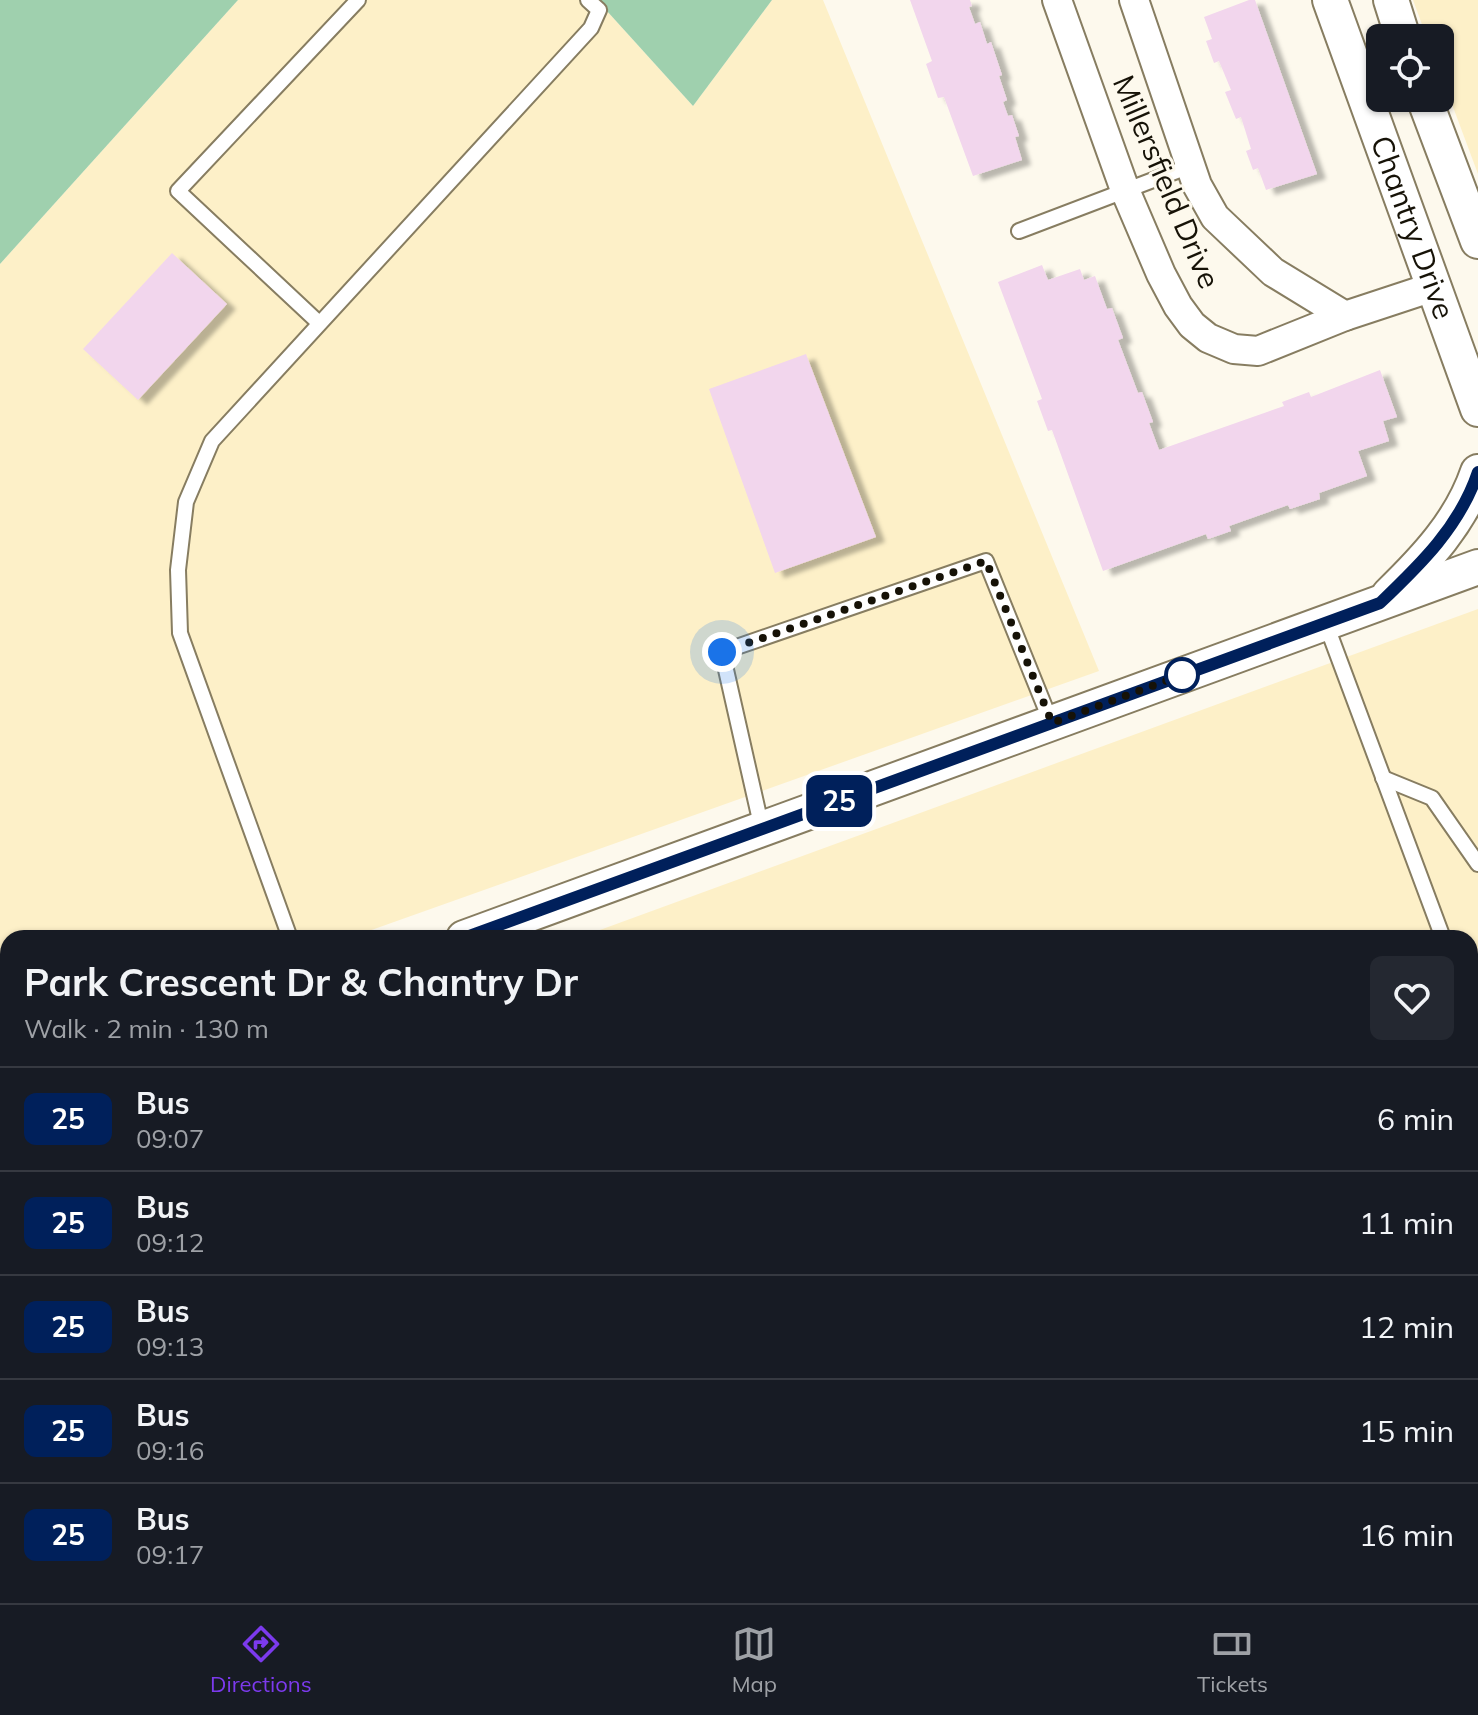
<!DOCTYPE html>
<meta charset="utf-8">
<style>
:root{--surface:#171b24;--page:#242831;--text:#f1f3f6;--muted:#9ea1a6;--line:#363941;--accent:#7c3aed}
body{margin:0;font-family:Mulish,sans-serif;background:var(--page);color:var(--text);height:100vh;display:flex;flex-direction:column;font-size:30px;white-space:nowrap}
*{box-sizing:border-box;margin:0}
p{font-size:26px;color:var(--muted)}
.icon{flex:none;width:44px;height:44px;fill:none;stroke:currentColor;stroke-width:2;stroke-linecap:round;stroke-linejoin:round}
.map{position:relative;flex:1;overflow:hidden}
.details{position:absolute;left:0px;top:930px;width:1478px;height:674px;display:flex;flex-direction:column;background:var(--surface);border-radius:24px 24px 0 0;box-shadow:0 2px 6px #0004}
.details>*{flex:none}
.badge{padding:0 16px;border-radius:12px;font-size:28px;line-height:52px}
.controls{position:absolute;left:1366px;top:24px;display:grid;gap:16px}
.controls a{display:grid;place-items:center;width:88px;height:88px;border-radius:12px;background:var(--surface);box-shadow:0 2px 6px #0004;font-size:40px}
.you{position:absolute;width:40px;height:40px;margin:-20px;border:6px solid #fff;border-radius:50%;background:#1a73e8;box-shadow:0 0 0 12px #1a73e833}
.map>.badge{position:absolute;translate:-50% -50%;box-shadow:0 0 0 4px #fff}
.round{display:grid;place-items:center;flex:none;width:84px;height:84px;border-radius:12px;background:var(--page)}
.summary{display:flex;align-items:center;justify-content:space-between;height:136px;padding:0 24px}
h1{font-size:38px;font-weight:700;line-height:60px}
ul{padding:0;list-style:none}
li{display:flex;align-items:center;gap:24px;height:104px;padding:0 24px;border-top:2px solid var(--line)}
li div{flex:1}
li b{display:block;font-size:30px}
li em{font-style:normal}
li .badge{min-width:88px;font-weight:700;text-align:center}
.tabs{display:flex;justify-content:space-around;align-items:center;height:112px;border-top:2px solid var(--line);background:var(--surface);font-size:22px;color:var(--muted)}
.tabs a{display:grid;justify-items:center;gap:4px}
.tabs .on{color:var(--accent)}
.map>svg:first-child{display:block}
</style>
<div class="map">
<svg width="1478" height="1603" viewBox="0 0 1478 1603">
<defs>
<filter id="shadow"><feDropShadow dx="9" dy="5" stdDeviation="2" flood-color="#0004"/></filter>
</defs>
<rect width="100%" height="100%" fill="#fdf9ed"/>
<g fill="#fdf0c8">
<polygon points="238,0 597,0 693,106 772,0 823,0 1099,671 349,938 8,938 8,1059 0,1062 0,264"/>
<polygon points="1413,0 1478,0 1478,174 1440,72 1440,38 1427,38"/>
<polygon points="1478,609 1478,1603 0,1603 0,1149 8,1146 8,1596 1470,1596 1470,938 578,938"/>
</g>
<g fill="#9fd0ae">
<polygon points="0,0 238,0 0,264"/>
<polygon points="597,0 772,0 693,106"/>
</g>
<g fill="#f2d6ed" filter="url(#shadow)">
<polygon points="910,0 970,0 972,6 969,7 975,24 980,22 987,44 991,42 1002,75 999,76 1007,100 1003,102 1008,116 1012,115 1019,136 1015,137 1022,160 973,176 944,97 938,98 926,64 932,61"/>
<polygon points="1249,0 1255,0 1317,174 1266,190 1258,168 1253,170 1246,151 1251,149 1241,117 1236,119 1225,92 1231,90 1219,61 1214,63 1206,41 1212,39 1204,17"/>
<polygon points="172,253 227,304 138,400 83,349"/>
<polygon points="1042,265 1048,280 1080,269 1084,280 1095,276 1107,309 1112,308 1123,338 1118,340 1138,393 1142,392 1153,422 1149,423 1159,450 1284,406 1282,402 1309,392 1311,397 1380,370 1397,417 1383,421 1389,441 1358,451 1367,476 1319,493 1320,499 1290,509 1288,505 1229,526 1231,531 1208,539 1206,534 1103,571 1052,430 1048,431 1037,401 1042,399 998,282"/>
<polygon points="806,354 876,537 775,573 709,389"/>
<polygon points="1478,1444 1478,1603 1035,1603 1054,1596 1470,1596 1470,1447"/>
<polygon points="111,1596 497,1596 500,1603 114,1603"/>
</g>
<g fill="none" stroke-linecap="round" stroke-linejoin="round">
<g stroke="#877d61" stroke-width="18">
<g id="service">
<polyline points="1019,231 1190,166"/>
<polyline points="319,323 178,191 358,0"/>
<polyline points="1326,624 1443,938"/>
<polyline points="1383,778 1432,798 1478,864"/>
<polyline points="762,829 722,652 986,561 1051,722"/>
<polyline points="290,938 180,633 178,570 186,502 212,441 591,28 599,10 588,0"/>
<polyline points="1470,1010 1478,1032"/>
<polyline points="0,1032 8,1036"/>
<polyline points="0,1234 8,1231"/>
<polyline points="1470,1272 1478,1269"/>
</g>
</g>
<g stroke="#877d61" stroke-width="32">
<g id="minor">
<polyline points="1057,0 1125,190 1161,274 1178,306 1192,325 1208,338 1234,349 1258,351 1345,316 1433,287"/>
<polyline points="1134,0 1197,185 1215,217 1273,272 1345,316"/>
</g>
</g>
<g stroke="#877d61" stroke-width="38">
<g id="tertiary">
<path id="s1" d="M1330 0 1478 409"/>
<polyline points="1391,0 1403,38"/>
<polyline points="1424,98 1478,241"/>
<path d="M1389 595C1426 559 1461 522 1478 472"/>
<polyline points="464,938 1478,567"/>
<polyline points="0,1108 8,1105"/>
</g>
</g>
<use href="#service" stroke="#fff" stroke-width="14"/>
<use href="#minor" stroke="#fff" stroke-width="28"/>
<use href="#tertiary" stroke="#fff" stroke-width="34"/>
</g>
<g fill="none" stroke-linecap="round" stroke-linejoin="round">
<g stroke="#fff" stroke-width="18">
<path id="line" d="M464 938 1380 603C1421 564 1460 526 1478 472"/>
</g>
<use href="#line" stroke="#00205b" stroke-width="12"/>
<polyline stroke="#161207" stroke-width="8" stroke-dasharray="0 14.4" points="722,652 986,561 1052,723 1190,672 1182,675"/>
</g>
<circle fill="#fff" stroke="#00205b" stroke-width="4" cx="1182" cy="675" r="16"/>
<g text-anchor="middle" stroke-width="6" stroke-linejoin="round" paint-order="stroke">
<g font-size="30" fill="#161207" stroke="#fdf9ed">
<text transform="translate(1166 182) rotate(67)" y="10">Millersfield Drive</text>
<text dy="10" stroke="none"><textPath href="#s1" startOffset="242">Chantry Drive</textPath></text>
</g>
</g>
</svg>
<div class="controls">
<a><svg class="icon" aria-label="locate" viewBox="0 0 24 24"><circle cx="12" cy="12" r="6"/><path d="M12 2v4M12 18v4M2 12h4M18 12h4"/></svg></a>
</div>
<div class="you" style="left:722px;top:652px"></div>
<b class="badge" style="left:839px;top:801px;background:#00205b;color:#fff">25</b>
<section class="details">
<div class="summary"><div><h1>Park Crescent Dr &amp; Chantry Dr</h1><p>Walk · 2 min · 130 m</p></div><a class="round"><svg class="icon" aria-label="heart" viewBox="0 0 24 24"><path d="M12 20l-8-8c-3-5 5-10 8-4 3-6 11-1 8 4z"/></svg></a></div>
<ul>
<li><span class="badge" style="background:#00205b;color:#fff">25</span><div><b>Bus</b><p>09:07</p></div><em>6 min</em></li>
<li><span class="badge" style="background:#00205b;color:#fff">25</span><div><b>Bus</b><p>09:12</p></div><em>11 min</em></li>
<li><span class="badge" style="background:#00205b;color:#fff">25</span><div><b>Bus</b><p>09:13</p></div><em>12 min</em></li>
<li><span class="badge" style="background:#00205b;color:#fff">25</span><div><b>Bus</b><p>09:16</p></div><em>15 min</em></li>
<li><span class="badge" style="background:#00205b;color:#fff">25</span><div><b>Bus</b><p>09:17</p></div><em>16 min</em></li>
</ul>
</section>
</div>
<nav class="tabs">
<a class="on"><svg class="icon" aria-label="directions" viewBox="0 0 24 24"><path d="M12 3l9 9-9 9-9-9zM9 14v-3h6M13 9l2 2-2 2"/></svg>Directions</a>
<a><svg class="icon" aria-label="map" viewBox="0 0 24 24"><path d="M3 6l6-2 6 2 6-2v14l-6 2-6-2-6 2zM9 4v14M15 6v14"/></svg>Map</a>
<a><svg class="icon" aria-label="tickets" viewBox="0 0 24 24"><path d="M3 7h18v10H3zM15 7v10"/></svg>Tickets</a>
</nav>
